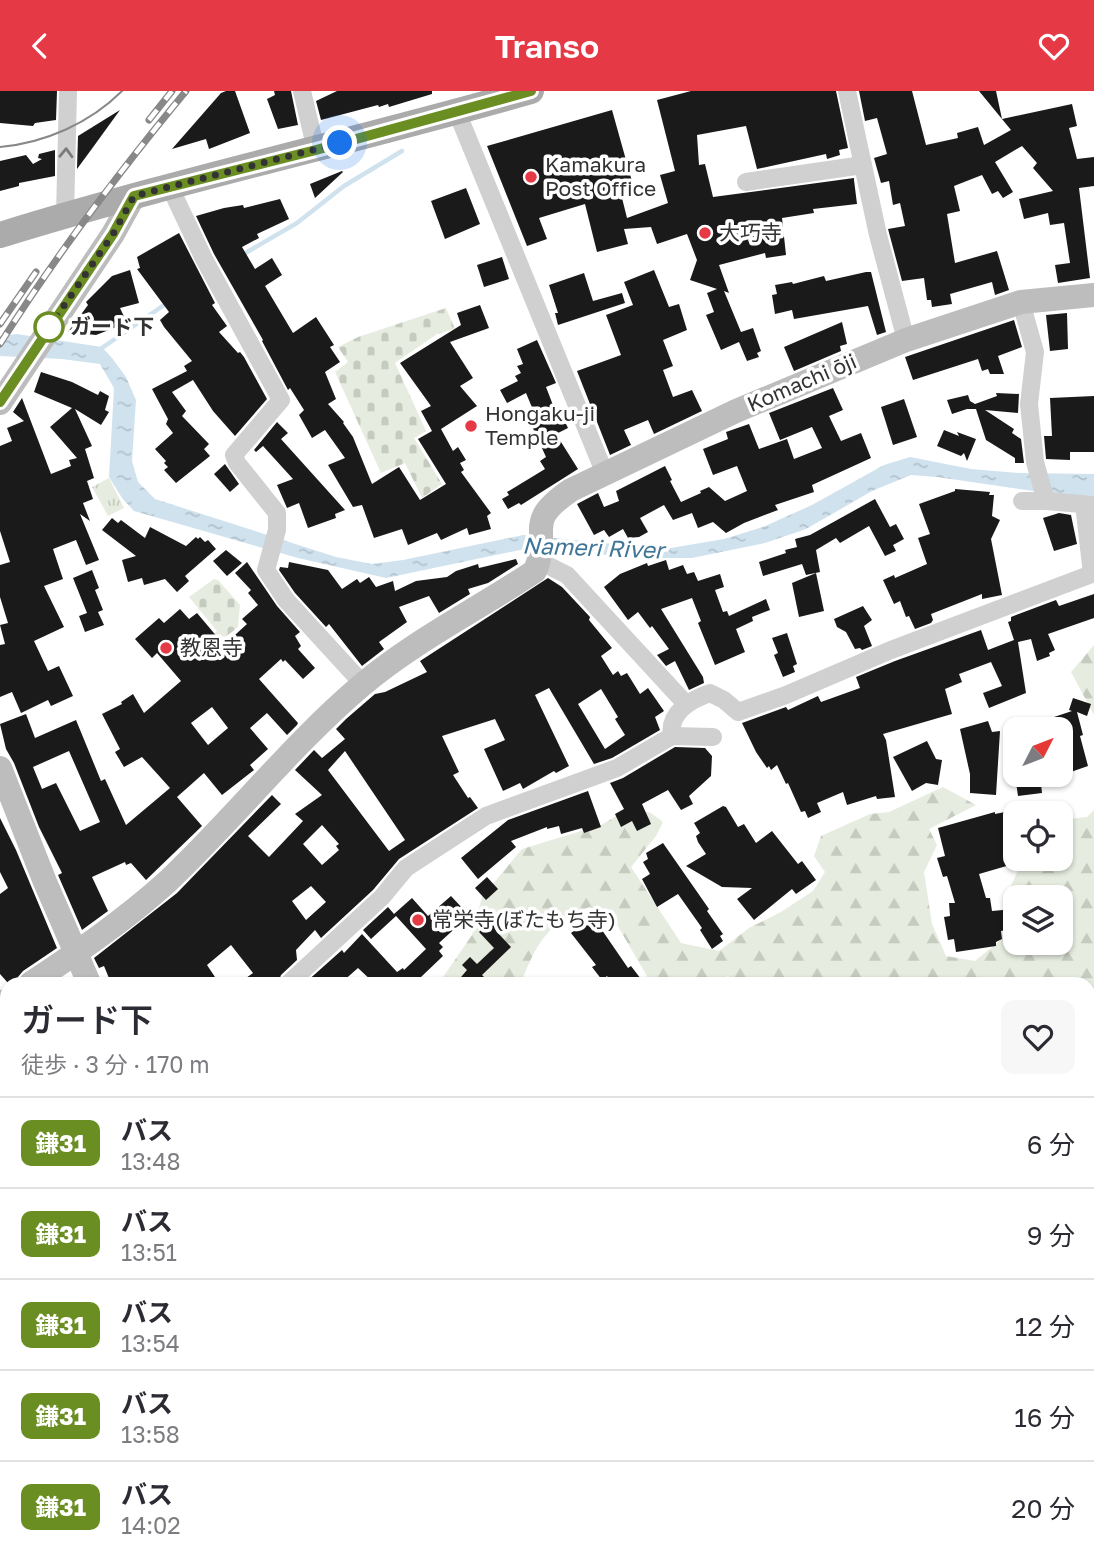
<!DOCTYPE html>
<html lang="ja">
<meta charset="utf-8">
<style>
:root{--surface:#fff;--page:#f7f7f7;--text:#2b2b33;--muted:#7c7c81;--line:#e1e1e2;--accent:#e63946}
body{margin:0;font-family:"Golos Text","Noto Sans JP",sans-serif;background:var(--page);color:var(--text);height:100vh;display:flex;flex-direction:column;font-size:26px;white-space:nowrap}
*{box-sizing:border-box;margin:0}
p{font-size:23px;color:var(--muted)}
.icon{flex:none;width:38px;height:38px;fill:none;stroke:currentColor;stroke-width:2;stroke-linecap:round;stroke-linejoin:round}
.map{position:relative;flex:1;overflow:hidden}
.panel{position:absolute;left:0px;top:886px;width:1096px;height:590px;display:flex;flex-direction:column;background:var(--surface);border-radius:21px 21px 0 0;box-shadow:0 2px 5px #0004}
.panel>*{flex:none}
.badge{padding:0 14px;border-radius:10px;font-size:24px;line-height:46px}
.needle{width:46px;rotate:48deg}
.fabs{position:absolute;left:1003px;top:626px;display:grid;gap:14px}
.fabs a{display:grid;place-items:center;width:70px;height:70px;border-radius:14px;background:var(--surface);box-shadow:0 2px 5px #0004;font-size:35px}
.you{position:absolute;width:35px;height:35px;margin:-18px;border:5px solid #fff;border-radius:50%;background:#1a73e8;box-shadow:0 0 0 10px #1a73e833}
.map>.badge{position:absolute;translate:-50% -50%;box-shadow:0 0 0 4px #fff}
.round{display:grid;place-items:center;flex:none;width:74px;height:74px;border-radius:14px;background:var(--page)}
.headline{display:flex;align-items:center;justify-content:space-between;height:119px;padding:0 21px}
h1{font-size:33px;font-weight:600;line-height:52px}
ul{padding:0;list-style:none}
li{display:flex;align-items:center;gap:21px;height:91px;padding:0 21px;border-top:2px solid var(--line)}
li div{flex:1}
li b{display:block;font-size:26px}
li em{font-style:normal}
li .badge{min-width:77px;font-weight:700;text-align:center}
header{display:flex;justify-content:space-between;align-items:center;height:91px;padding:0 21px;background:var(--accent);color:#fff;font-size:32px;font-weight:600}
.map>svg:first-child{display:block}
</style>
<header><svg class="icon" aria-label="back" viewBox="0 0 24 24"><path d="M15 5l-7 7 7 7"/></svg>Transo<svg class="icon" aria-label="heart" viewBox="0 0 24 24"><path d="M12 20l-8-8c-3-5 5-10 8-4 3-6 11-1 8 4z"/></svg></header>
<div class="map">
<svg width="1094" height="1475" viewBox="0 0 1094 1475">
<defs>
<pattern id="forest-firs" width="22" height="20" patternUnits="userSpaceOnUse" patternTransform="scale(1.75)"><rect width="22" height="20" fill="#e6ecdf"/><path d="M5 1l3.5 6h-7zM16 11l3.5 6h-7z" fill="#c6cbc0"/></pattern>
<pattern id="cemetery-stones" width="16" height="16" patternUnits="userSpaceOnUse" patternTransform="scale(1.75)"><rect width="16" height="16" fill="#e6ecdf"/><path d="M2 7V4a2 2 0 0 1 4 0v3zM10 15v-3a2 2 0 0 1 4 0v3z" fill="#c6cbc0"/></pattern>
<pattern id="park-tufts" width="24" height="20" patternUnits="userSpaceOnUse" patternTransform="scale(1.75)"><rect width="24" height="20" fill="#e6ecdf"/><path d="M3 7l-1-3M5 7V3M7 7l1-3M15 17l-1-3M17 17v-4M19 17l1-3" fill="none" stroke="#c6cbc0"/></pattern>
<pattern id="water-ripples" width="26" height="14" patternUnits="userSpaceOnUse" patternTransform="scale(1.75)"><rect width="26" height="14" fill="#cfe2ee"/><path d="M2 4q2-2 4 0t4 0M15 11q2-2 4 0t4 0" fill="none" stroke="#b2c2cd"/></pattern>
</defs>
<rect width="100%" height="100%" fill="#fff"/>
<g fill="url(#forest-firs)" fill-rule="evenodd">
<polygon points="1094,554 1094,624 1071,581"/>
<path d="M943 696 976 714 929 738 937 754 924 781 932 833 946 865 975 870 1002 848 1010 797 1023 768H1060L1061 729 1087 726 1094 719V898L1089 900 1088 892H734L728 885 714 892H651L616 832 590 816C547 832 537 851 521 892H439L472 844 482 806 522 758 601 734 630 717 651 722 663 731 656 745 631 776 681 852 719 860 749 837 781 821 813 800 825 781 814 765 821 745 870 723 889 721ZM1015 807H1060V852H1015Z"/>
<polygon points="1088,1121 1094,1126 1094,1278 1089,1282"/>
<polygon points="1094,1375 1094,1475 1044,1475 1040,1468 1088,1468 1089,1396"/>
<polygon points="843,1468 928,1468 925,1475 849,1475"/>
</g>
<g fill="url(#cemetery-stones)">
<polygon points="446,217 455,238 437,243 395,272 426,340 414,347 442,393 422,407 405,372 381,382 335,281 348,271 338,256 358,246"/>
<polygon points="214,488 218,489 240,514 238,536 181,582 177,577 217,540 189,506"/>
</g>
<polygon fill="url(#park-tufts)" points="109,387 124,417 108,425 92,396"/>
<polygon fill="url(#water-ripples)" points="17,243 102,256 112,267 126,286 136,309 132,370 138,391 155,408 336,466 372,473 403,469 523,444 665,458 724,448 763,436 812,414 884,374 910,366 971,378 1019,382 1094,383 1094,405 1054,403 937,386 911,384 872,400 806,438 765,452 726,460 692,467 662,467 520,459 386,487 298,467 134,420 122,407 109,386 114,297 100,273 62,268 0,265 0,245"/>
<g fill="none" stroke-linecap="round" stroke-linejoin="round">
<g stroke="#cfe2ee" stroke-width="4.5">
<polyline points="242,164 297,132 344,95 402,60"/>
<polyline points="99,259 167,212"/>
<polyline points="0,972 7,971"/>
<polyline points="0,1363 7,1380"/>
<polyline points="39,1468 41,1475"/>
</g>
</g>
<g fill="#1a1a1a" fill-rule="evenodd">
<polygon points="0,0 57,0 56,29 35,32 33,35 0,32"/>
<polygon points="226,0 235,0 250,42 209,58 206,48 172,58 221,2"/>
<polygon points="274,0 291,0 298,34 278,38 267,8 275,4"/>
<polygon points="337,0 432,0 432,3 389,16 388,13 379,16 378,14 321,29 316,10"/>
<polygon points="691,0 836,0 848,57 839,59 840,64 827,68 826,63 757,78 746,35 697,44 699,74 705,73 713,106 854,87 854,89 857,113 813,118 814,122 782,127 786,164 766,167 765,162 719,174 729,202 724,200 741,241 753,237 761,260 757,262 759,266 747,270 739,251 721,259 706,224 714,221 707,202 717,198 690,189 697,169 687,143 657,153 651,136 624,138 628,153 597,161 585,113 539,127 547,148 527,155 487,55 612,19 633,94 622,107 627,127 668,112 660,84 675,80 657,9"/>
<polygon points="859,0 912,0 926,54 958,47 957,42 978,36 984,54 1011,39 979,0 996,0 1002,28 1072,13 1077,35 1069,37 1077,68 1094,66 1094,95 1079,97 1090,187 1058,192 1055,174 1070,172 1064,132 1050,134 1048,122 1024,128 1019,108 1053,100 1033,77 1037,72 1022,55 995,71 1013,101 1003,107 998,100 992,103 982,84 954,95 960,120 947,123 955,172 997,160 1009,199 995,204 992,191 950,203 952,213 932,216 931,209 927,209 924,187 902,190 888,138 905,135 900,112 893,114 889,90 881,92 874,67 887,63 877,27 865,30"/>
<polygon points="120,19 91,59 77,78 78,45"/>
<polygon points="55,59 55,85 19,92 19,95 0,100 0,70 26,64 33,73 42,68 38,67 39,63"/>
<polygon points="342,80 343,81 315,107 310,93"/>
<polygon points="466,97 480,133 445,148 431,110"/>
<polygon points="280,108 289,128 257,143 259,147 242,156 255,178 272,167 282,184 265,195 293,242 316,226 334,254 330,256 340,271 325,281 336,308 328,313 344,331 343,332 353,346 372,393 399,376 420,409 446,393 418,348 432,340 421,320 431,315 400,272 461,234 457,222 480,214 489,237 450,251 473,287 460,295 477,315 441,338 453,360 458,356 466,369 460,372 464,379 461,381 491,422 487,425 491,438 469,444 467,437 441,449 437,442 408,454 402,438 374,447 362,414 353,416 328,374 345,367 325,339 312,347 299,324 304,319 290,297 288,299 262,250 263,249 214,163 196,125 224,117 243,114 244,117"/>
<polygon points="179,142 215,212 212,214 227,235 219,241 238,262 240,261 244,266 267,308 235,345 213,320 193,289 172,301 186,320 182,325 209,353 204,358 210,365 176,392 164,379 168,376 164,372 166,370 155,358 173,342 166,333 168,328 152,298 187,280 184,275 192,270 164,236 160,229 169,221 137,178 140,177 137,166"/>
<polygon points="502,166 509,188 484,196 477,174"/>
<polygon points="130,179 139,212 120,217 127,232 96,244 68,241 88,214 86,211 112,185"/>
<polygon points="654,179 669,216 679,213 687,239 663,249 673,275 663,279 673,306 692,299 702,320 654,343 648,329 624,339 631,354 610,364 577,280 621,264 606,224 633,214 624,191"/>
<polygon points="866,181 871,181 886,241 877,244 868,215 794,228 792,219 775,223 772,204 777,203 775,194 792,191 793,193 824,185 826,190"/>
<polygon points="584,182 593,210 622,202 625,212 558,234 555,222 558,222 549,194"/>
<polygon points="1067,222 1068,258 1050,260 1046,224"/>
<polygon points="1014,229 1022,256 998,265 1004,283 990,283 988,278 982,280 978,268 913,289 905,266"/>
<polygon points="842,231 847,253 840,255 841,260 794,280 784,256"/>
<polygon points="537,249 556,292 546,296 556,322 560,320 568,337 556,343 578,378 521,414 519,412 508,418 502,408 509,404 507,401 545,378 540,370 546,366 531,333 536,331 534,327 536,326 526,302 507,312 500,299 518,290 515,285 521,282 517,275 523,273 517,258"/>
<polygon points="41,281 72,291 98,304 100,300 109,305 105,319 109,321 101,334 75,318 92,355 85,358 94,387 87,390 93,408 83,412 90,430 80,423 99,469 86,474 76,449 53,458 63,488 44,495 64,536 34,550 48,580 59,575 73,605 51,615 48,609 21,622 12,601 0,606 0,554 5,553 0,534 8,532 0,506 0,474 10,471 0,440 0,355 12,350 7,337 24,330 13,321 22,307 51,383 71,375 69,369 77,367 50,336 72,317 34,301"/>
<polygon points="833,297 843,319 829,325 841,350 861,342 871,367 812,394 814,401 775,414 778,419 744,432 726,442 713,431 698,437 692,422 673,429 664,414 640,427 648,441 639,446 628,447 623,438 609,446 604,439 594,444 577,413 598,402 604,416 619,410 616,400 665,375 672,389 670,390 681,411 701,402 700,400 709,396 725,410 747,400 737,375 713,384 703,358 728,348 726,341 749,333 759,358 787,348 794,368 822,357 812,336 780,349 769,322"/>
<polygon points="996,302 1019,303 1018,322 985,319 1014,338 1012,342 1021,348 1024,372 1015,372 1015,367 986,349 976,318 967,318 952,323 947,309 968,304 970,310 975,313 997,305"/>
<polygon points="1094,305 1094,361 1070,361 1070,369 1046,368 1044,345 1052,345 1050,307"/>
<polygon points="904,308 917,346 893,354 881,316"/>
<polygon points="277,331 288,342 281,348 345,419 335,423 336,427 308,437 299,412 287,417 277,394 293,388 263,355 256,361 254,359"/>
<polygon points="944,339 959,345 957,341 976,348 967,370 964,362 961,365 937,355"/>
<polygon points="225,373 239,393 230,401 214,383"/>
<polygon points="955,398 990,401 989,404 994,404 992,425 1000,429 991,448 1002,504 982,508 982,503 931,523 933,529 931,532 915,538 909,525 906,526 900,510 894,513 883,489 894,484 895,487 927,473 918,447 930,443 919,413 955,400"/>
<polygon points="875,408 890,436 896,433 904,448 893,454 896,460 885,465 869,435 840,452 836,447 816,459 820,481 806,484 802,473 763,485 759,471 786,462 785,459 797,456 795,448 810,444"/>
<polygon points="1059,422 1071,424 1077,453 1054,460 1043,427"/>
<polygon points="112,427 118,432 121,429 145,447 150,436 186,455 196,446 198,448 200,446 205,451 208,449 216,458 185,485 189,490 177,501 165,488 144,494 142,487 128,491 122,469 136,465 102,439"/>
<polygon points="226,459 242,472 227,485 213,470"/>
<polygon points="516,468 518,473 488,492 468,498 470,503 439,522 429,505 399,516 407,531 379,551 384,558 362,575 329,533 326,536 295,502 279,479 280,476 288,477 289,471 328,479 342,498 357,488 360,492 369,486 376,496 393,490 395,500 416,490 447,486 456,480 478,473 479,477"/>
<polygon points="666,469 669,479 683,474 687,483 694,481 698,490 720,483 724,496 715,499 723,521 727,520 729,525 766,508 770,519 752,526 753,530 736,538 745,561 715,574 698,532 701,530 692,507 661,518 703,586 704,592 689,599 675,570 666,575 657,564 669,558 652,535 650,537 638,521 628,529 604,496 620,483 647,472 648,475"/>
<path d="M247 471 277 515 300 541 295 545 301 555 298 558 315 577 303 588 285 569 283 571 281 568 259 588 298 632 297 634 287 644 267 622 250 637 268 658 250 674 254 679 222 704 204 682 177 706 202 735 146 789 131 772 126 774 125 771 92 786 108 820 82 839 58 784 62 782 39 736 14 672 6 658 0 633 26 623 35 647 76 629 101 690 105 688 126 734 170 697 142 666 124 676 115 661 120 658 102 623 122 613 121 611 133 603 144 622 181 590 157 562 152 567 135 548 159 527 164 532 180 518 189 528 197 522 224 554 247 533 242 528 258 514 248 502 251 499 235 482ZM212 616 228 637 208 654 191 632ZM69 660 100 731 80 740 56 692 42 698 33 676Z"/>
<polygon points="92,479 99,497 95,499 103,519 98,521 104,534 85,541 79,525 87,522 73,487"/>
<polygon points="816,482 824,520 799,526 792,492"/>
<path d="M548 487 562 496 590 526 589 529 612 557 601 565 613 584 618 580 621 585 627 582 640 603 648 597 664 620 655 626 660 639 612 667 594 673 549 597 535 604 569 675 556 682 554 680 523 698 520 692 503 700 484 658 505 649 495 628 442 645 459 681 453 684 468 707 470 706 478 717 399 768 373 799 321 847 315 839 296 859 297 869 281 884 278 892H239L253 882 231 854 207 874 219 892H111L104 875 99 877 94 867 177 802 272 704 281 713 248 745 269 766 303 730 295 723 322 704 295 679 314 659 322 667 345 648 336 638 346 628 375 603 385 601 427 581 420 570ZM601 598 618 626 615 628 625 644 605 658 578 613ZM345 660 405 749 389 760 328 679ZM322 734 339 753 336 755 339 759 322 774 303 753ZM311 795 326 811 306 829 292 810Z"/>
<polygon points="1094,503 1094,527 1048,543 1055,559 1049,562 1050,565 1037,570 1031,548 1018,551 1026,602 989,617 983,602 1002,595 991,571 959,583 962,591 945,598 952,623 883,643 886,649 895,706 877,708 876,705 847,714 843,701 817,712 821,721 808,727 805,720 801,721 788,692 786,693 777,674 771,679 769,675 767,677 756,661 742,632 786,616 788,619 818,605 821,611 860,597 856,586 895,570 981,539 988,559 1014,549 1008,531 1011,530 1011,526 1056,509 1059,515"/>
<polygon points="863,515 872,529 864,535 872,555 862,559 860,557 855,558 846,541 837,536 834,528"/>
<polygon points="787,542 797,573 793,575 795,581 783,586 774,564 778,562 772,547"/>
<polygon points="1073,607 1091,613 1087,625 1077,621 1083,644 1080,645 1088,675 1065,683 1060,666 1060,639 1057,639 1054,626 1072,620 1069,619"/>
<polygon points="988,630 992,641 1000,640 996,704 970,702 970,683 960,638"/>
<polygon points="927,650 936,668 942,669 938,694 926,692 912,700 893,666"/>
<polygon points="675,656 705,657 712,665 711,685 689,705 693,713 681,719 668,699 642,713 651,733 637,740 632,730 621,736 615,723 624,718 610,692 623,687"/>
<polygon points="1015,684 1040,684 1042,702 1018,705"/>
<polygon points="588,700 601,736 584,742 582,737 561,743 559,735 547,738 547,736 511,750 516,756 478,788 461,767 508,729"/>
<polygon points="723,715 726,716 738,736 744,733 756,752 772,740 798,773 802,770 816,789 796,803 792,798 754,829 737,808 752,797 722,796 686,775 706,763 698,751 696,745 700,742 694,732"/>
<polygon points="1015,719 1015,760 1008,762 1010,774 979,783 986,807 990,807 992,820 1003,819 1006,839 1001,840 1002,848 996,851 996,855 956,861 954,848 948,849 944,826 950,825 949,812 955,812 947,785 943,786 937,767 945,765 938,737 995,721 995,723"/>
<polygon points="0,727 16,759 57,857 23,880 13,892 8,892 0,883 0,803 8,797 0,781"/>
<polygon points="663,752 709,818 707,820 723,843 720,845 723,850 712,858 700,839 702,837 678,803 657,816 642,788 650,783 643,771 648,768 646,762"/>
<polygon points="487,786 498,798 486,809 475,797"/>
<polygon points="451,805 465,820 459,825 463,830 439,852 443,856 439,860 443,865 421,886 426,892 374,892 358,877 341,892 305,892 342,859 344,862 362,843 397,881 403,877 404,879 426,858 396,825 371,848 363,839 388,816 394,823 412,807 428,825"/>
<polygon points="496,825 505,835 498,842 511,856 482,884 490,892 456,892 467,879 462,874 470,866 477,873 494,857 479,841"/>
<polygon points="593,826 628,877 631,875 644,892 612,892 607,885 602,889 592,876 596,874 571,842"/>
</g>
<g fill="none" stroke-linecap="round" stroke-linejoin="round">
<g stroke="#d0d0d0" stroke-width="18">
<polyline points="302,0 316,59"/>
<polyline points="847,0 878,144 906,249"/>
<polyline points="457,21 605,383"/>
<polyline points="746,91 863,74"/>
<polyline points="170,96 204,168 281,309 234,364 237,372 277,422 277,439 266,479 286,509 363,593"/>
<polyline points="65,124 68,0"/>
<polyline points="1021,211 1035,261 1029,313 1035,371 1046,410"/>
<polyline points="1022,410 1046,410 1094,414"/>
<polyline points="539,470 567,484 686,613"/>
<polyline points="672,645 713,646"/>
<path d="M289 892 382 806 406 777 486 725 617 677 672 645C668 622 690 609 710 602L724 609 738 621 786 604 891 559 1092 483 1084 413"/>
<polyline points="658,1475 662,1468"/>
</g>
<g stroke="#bdbdbd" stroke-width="24">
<polyline points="0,312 113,143 134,105"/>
<polyline points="0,677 45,791 89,892"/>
<path d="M31 892C78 861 125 829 167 791 234 728 291 654 362 594 414 550 478 518 535 480 553 438 521 433 571 399L736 320 906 249 1021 211 1094 204"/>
<polyline points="0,915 7,909"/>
<polyline points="214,1468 215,1475"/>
</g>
<path stroke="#ababab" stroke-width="26" d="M0 144C175 90 355 50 531 0"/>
<path stroke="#888" stroke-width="2" d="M0 56C45 52 90 32 122 0"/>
<g stroke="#888" stroke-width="7">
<g id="rail">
<polyline points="149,29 172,0"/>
<polyline points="0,233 36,181"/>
<path d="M0 253C56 164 119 81 186 0"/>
</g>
</g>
<use href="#rail" stroke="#fff" stroke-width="4.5" stroke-dasharray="13" stroke-linecap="butt"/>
</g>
<defs><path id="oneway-chevron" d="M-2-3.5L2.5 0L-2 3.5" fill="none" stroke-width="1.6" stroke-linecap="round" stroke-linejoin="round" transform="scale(1.75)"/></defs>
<use stroke="#7a7a7a" href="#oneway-chevron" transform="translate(66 62) rotate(-88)"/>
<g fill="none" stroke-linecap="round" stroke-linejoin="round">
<g stroke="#fff" stroke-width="16">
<polyline id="line" points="0,311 113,143 134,105 316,59 531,0"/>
</g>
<use href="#line" stroke="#6b8e23" stroke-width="10"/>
<polyline stroke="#333" stroke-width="7" stroke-dasharray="0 12.6" points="49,236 46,241 113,143 134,105 340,52"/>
</g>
<g fill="#e63946" stroke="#fff" stroke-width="2.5">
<circle cx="531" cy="86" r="7"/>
<circle cx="705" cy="142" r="7"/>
<circle cx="471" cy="335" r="7"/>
<circle cx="166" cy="557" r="7"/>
<circle cx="418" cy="829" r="7"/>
</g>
<circle fill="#fff" stroke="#6b8e23" stroke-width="3.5" cx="49" cy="236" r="14"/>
<g text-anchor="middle" stroke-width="7" stroke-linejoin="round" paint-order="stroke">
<g font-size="21" fill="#333" stroke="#fff" text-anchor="start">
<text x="545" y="81">Kamakura<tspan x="545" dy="24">Post Office</tspan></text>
<text x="719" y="149">大巧寺</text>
<text x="485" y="330">Hongaku-ji<tspan x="485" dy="24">Temple</tspan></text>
<text x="180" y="564">教恩寺</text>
<text x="432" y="836">常栄寺(ぼたもち寺)</text>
</g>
<g font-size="21" font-weight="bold" fill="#333" stroke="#fff" text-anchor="start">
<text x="70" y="243">ガード下</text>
</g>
<g font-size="21" fill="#333" stroke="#fff">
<text transform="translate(802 292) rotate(-23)" y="7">Komachi ōji</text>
</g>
<g font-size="23" font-style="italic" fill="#3f7597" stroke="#fff">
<text transform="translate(593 457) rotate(2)" y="8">Nameri River</text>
</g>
</g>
</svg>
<div class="fabs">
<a><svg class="needle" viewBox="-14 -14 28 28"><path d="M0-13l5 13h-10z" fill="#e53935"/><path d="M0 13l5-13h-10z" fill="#7c7c81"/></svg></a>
<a><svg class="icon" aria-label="locate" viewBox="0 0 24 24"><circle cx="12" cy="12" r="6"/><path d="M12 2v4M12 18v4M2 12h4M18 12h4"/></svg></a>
<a><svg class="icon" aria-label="layers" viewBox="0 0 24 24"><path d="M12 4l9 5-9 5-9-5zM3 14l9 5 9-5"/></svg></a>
</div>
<div class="you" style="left:340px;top:52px"></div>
<section class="panel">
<div class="headline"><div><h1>ガード下</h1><p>徒歩 · 3 分 · 170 m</p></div><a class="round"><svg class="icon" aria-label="heart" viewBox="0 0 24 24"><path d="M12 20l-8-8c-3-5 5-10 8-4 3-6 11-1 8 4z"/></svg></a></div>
<ul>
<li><span class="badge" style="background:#6b8e23;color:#fff">鎌31</span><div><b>バス</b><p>13:48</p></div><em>6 分</em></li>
<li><span class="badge" style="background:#6b8e23;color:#fff">鎌31</span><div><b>バス</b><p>13:51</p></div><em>9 分</em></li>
<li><span class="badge" style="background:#6b8e23;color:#fff">鎌31</span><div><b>バス</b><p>13:54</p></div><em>12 分</em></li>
<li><span class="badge" style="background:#6b8e23;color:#fff">鎌31</span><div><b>バス</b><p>13:58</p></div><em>16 分</em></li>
<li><span class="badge" style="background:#6b8e23;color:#fff">鎌31</span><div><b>バス</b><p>14:02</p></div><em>20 分</em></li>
</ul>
</section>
</div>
